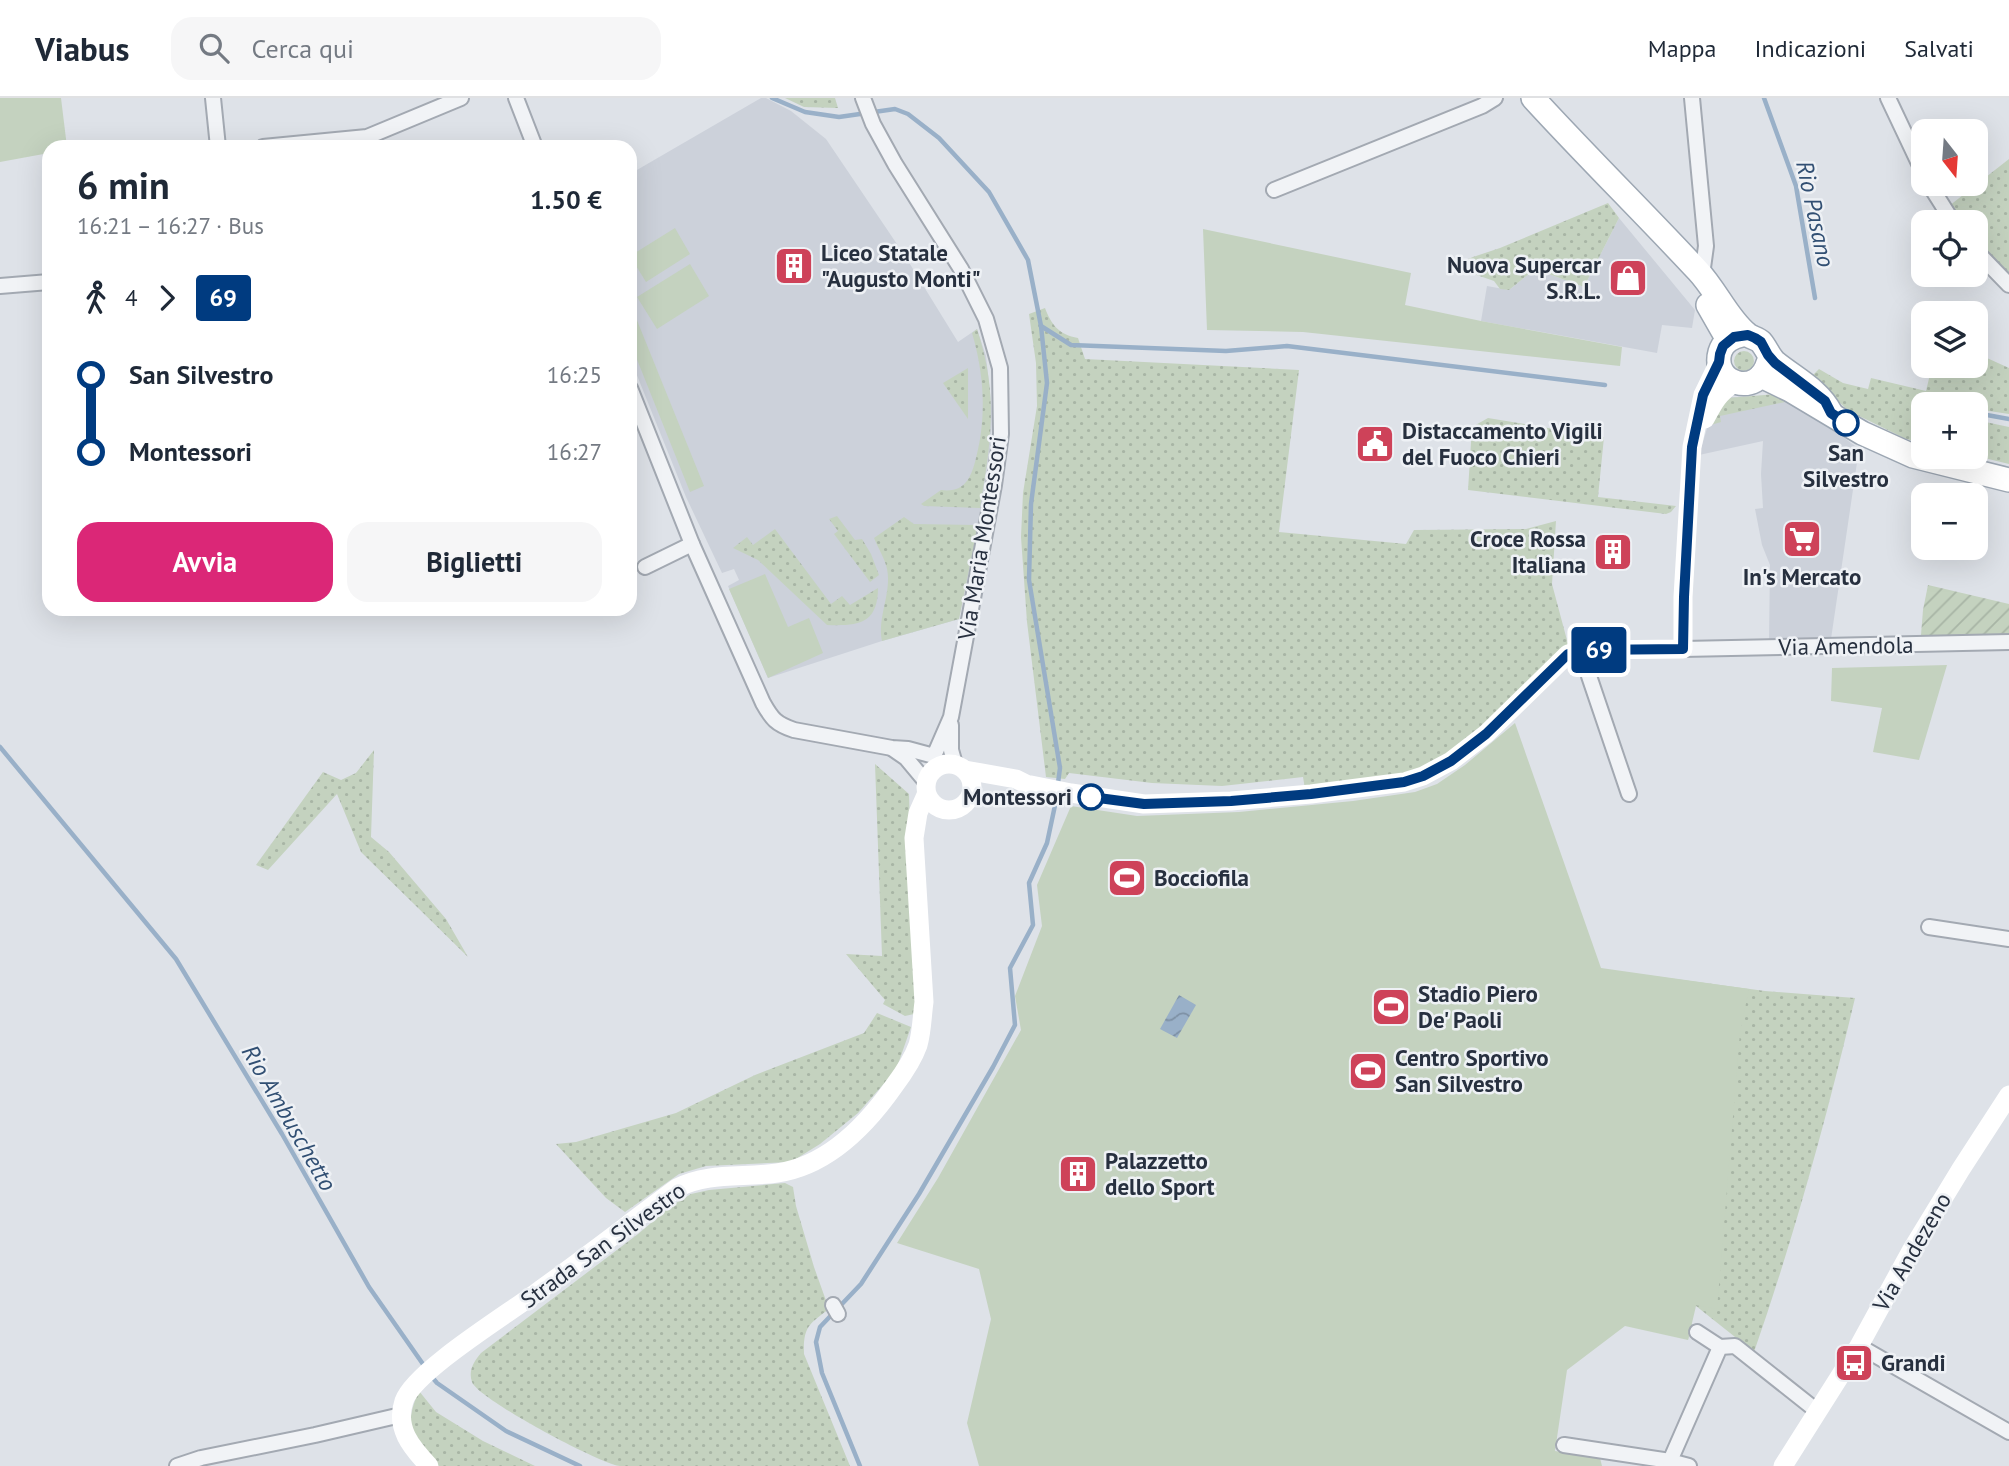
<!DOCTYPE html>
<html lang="it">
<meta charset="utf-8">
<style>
:root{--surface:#fff;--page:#f6f6f7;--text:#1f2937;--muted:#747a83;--line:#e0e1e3;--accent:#db2777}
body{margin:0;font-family:"PT Sans",sans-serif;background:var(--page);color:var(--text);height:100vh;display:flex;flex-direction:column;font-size:26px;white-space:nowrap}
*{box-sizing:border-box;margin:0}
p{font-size:23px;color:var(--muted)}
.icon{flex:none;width:38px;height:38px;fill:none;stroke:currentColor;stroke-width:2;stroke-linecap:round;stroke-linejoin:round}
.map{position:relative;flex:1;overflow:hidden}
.drawer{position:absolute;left:42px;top:42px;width:595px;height:476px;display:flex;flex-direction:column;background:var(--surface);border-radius:21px;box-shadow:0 7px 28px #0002}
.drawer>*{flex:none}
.badge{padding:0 14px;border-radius:5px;font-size:24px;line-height:46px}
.needle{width:46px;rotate:163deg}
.buttons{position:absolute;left:1911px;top:21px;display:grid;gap:14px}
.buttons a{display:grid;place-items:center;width:77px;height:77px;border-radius:14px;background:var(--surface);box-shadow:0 7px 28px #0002;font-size:35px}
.map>.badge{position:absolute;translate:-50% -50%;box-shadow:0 0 0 4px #fff}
.legs{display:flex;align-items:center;gap:10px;height:77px;padding:0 35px;font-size:23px}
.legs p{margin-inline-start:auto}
.overview{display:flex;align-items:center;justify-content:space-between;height:119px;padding:0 35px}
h1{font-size:38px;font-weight:700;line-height:52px}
.cta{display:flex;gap:14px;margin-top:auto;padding:14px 35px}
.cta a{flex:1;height:80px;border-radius:21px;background:var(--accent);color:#fff;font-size:28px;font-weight:700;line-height:80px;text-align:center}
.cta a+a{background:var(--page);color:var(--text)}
ul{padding:0 35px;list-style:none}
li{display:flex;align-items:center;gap:24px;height:77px;font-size:26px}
li i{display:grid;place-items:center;width:10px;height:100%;margin:0 9px;background:currentColor}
li i::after{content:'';width:18px;height:18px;margin:-9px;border:5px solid;border-radius:50%;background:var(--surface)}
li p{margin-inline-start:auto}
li:first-child i{background:linear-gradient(#0000 50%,currentColor 0)}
li:last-child i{background:linear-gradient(currentColor 50%,#0000 0)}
header{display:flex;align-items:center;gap:42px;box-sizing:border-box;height:98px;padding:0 35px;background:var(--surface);border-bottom:2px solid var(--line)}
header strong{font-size:33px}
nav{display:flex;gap:38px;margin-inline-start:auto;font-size:24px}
.search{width:490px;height:63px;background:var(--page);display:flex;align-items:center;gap:18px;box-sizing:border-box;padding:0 24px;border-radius:21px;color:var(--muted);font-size:26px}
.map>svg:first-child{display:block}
</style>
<header>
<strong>Viabus</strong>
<div class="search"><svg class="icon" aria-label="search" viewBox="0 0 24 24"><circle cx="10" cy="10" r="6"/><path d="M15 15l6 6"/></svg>Cerca qui</div>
<nav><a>Mappa</a><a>Indicazioni</a><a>Salvati</a></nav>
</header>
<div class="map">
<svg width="2009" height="1368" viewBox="0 0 2009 1368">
<defs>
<pattern id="grass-dots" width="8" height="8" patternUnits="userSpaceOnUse" patternTransform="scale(1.75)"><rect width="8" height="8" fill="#c4d2bf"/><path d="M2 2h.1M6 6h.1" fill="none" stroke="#a8b5a5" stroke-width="1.8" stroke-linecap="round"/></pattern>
<pattern id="garden-furrows" width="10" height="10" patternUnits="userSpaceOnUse" patternTransform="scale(1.75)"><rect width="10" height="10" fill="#c4d2bf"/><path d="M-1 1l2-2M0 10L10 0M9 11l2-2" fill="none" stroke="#a8b5a5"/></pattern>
<pattern id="water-waves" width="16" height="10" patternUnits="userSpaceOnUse" patternTransform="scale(1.75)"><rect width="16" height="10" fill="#99b0c8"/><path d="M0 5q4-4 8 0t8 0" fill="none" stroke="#7d90a4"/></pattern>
</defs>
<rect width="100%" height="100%" fill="#dee2e8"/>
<g fill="#ccd1da">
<polygon points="761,0 766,0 791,13 826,41 905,158 958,244 977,231 986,258 992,313 991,344 978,427 959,521 882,543 768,580 728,488 739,482 734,471 722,475 686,399 630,260 630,76"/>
<polygon points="1619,120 1695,212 1692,230 1662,227 1657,255 1481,223 1487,188 1509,192 1535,171 1584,189"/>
<polygon points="1726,298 1744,300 1784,298 1803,309 1859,351 1831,541 1769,544 1770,467 1762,447 1755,411 1763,410 1761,376 1763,343 1699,357 1709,324"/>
</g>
<g fill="url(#grass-dots)">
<polygon points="785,0 835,0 838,10 804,9"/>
<polygon points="2009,61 2009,176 1983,154 1976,144 1976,124 1961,124 1949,108"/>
<polygon points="1608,105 1619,120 1584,189 1535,171 1509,192 1500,191 1494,183 1451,168 1473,159 1500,150"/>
<path d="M1045 210C1051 226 1059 237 1078 240L1085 261 1299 272 1279 434 1406 446 1414 432 1526 431 1556 423 1552 486 1568 546 1510 604 1445 659 1408 677 1305 691 1303 679 1222 688 1152 685 1069 675 1065 681 1046 679 1027 524 1021 439 1023 395 1037 308 1036 265 1029 216Z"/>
<path d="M977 231C999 297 991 344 980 410L924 408 921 406 941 392C965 395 971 380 976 360 987 319 984 275 972 235Z"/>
<circle cx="1744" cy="263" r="10"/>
<polygon points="1976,255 2009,270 2009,316 1976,311 1976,306 1923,306 1923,345 1906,341 1849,313 1811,279 1819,271 1843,285 1868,291 1871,280 1926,293 1932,268 1976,268"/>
<polygon points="968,270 968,321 943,285"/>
<polygon points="1777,296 1784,298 1785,304 1720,318 1721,324 1711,327 1727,300"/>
<polygon points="1488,320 1604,339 1598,399 1676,408 1671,414 1666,416 1468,392 1472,329"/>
<polygon points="1976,322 2009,329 2009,366 1976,358"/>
<polygon points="837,418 855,442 862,441 871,456 879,477 870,484 834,436 838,433 829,421"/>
<path d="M904 419 914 426 978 427 959 521 882 543C877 519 892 495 887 471 885 461 878 450 874 440Z"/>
<path d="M775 431 831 506 842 498 850 507 878 490C878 526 858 528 827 527L758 462 733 450 747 439 753 447Z"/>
<polygon points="374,652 371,739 389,754 446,821 468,859 361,754 337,696 268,772 256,767 323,674 341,682 356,675"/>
<polygon points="875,666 909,696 915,906 914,916 905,918 883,906 885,902 846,856 882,858"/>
<path d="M1601 871 1765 893 1855 900C1827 1019 1794 1139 1754 1254L1696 1208 1688 1242Z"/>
<polygon points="877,915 911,929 896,972 858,1015 820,1046 791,1064 706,1068 679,1076 625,1114 606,1100 556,1046 576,1044 676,1015 755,977 864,935"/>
<path d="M785 1085 793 1089 796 1108 814 1169 829 1211C809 1226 803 1229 804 1256L850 1368C798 1368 747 1368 695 1368 670 1368 644 1368 620 1368 600 1366 478 1301 472 1284 468 1273 474 1263 481 1255L638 1136 671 1108 691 1096 709 1092Z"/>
<path d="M419 1293 436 1314 483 1343 535 1368H438C413 1341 402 1330 419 1293Z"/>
</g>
<g fill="#c4d2bf">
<polygon points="0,0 61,0 67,49 49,49 49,55 0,64"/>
<polygon points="675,130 690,156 646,184 630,158"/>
<polygon points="1203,131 1411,175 1405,207 1481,223 1622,249 1620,268 1303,234 1207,232"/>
<polygon points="690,166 709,198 657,231 637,199"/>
<polygon points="630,205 704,388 690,394 630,244"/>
<polygon points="765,476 788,529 809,520 823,555 768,580 729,491"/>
<polygon points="1947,567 1919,662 1873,654 1882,610 1831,603 1832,570"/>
<polygon points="1515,625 1601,870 1749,891 1740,934 1717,1211 1695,1207 1688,1242 1625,1228 1567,1272 1555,1353 1600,1360 1602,1368 979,1368 967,1325 991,1221 979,1171 897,1145 938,1080 1021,932 1015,898 1042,828 1037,787 1071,708 1137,718 1239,714 1353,703 1415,694 1437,686 1465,667"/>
</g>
<polygon fill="url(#garden-furrows)" points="1928,487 2009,506 2009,537 1921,537 1923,512"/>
<polygon fill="url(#water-waves)" points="1179,897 1196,907 1177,940 1160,931"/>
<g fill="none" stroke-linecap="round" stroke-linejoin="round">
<g stroke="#99b0c8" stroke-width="4.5">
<polyline points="772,0 805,14 839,19 895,11 908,16 939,40 989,94 1028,162 1041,228 1047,285 1031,406 1029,482 1060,670 1058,685"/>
<polyline points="1764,0 1796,88 1815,200"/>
<polyline points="1041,228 1071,247 1226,253 1287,248 1605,287"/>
<polyline points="1976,315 2009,321"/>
<polyline points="0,649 176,861 282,1036 369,1189 425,1269"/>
<polyline points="432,1279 437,1285 506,1333 580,1368"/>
<polyline points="860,1368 822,1275 816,1244 820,1229 861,1186 919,1096 993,969 1015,927 1010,870 1033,827 1029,785 1047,745 1057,698"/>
</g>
<g stroke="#a3a9b2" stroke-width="18">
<g id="street">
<polyline points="213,0 218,49"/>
<polyline points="516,0 535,49"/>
<polyline points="863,0 873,26 895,66 961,171 986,221 1000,270 1001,336 994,387 951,619 934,658 939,668"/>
<polyline points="1692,0 1706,148 1702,177"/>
<polyline points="1888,0 1923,74"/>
<polyline points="263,49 367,39 461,0"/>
<polyline points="1929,86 1953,124"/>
<polyline points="1274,92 1482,8 1495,0"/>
<polyline points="1976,153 2009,187"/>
<polyline points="0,188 49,184"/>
<path d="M630 290 692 446 763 605C772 621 776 626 794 632L892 650 908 651 934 658"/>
<polyline points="645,469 692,446"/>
<polyline points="1683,551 2009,544"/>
<polyline points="1585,552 1589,578 1629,696"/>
<polyline points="951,627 951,652 955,666"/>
<polyline points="893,651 906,660 926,684"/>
<polyline points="1929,829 2009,841"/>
<polyline points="833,1207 838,1216"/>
<polyline points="1697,1234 1720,1249"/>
<polyline points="1859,1248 2009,1334"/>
<polyline points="1564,1347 1670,1363"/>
<polyline points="177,1368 201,1360 315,1337 401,1317"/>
<polyline points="1689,1368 1670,1363 1720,1249 1735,1248 1817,1313"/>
</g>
</g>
<g stroke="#9da7b3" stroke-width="26">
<g id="primary">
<path d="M1533 0C1587 59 1644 115 1698 173 1716 192 1728 221 1747 236 1751 240 1757 240 1761 244 1767 251 1769 259 1776 265 1796 281 1819 292 1831 315"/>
<polyline points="1708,207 1728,242"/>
<path d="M1742 237C1732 239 1723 244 1720 254 1711 286 1758 300 1768 265"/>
<polyline points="1761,278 1790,292 1862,335 1913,358 2009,382"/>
</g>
</g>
<use href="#street" stroke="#f1f3f6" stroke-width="14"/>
<g stroke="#fff" stroke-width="19">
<path d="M1705 321C1714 304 1718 296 1735 284"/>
<circle cx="949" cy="689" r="23"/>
<polyline points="965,672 1016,681 1026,686 1071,695 1144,706 1231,703 1311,696 1404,684 1423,678 1451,663 1486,636 1568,556 1585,552 1683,551 1683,499 1692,349 1703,297 1719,264"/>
<path d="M429 1368C411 1349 395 1330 404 1303 414 1273 511 1214 540 1192 586 1159 631 1124 677 1090 708 1074 743 1080 777 1075 827 1068 866 1028 894 988 903 976 913 961 918 947 922 933 922 918 924 904L914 740 918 715 926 697"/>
<polyline points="1783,1368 1859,1248 1911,1153 1961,1071 2009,997"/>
</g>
<use href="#primary" stroke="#fff" stroke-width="23"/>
</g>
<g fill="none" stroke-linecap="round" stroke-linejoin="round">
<g stroke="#fff" stroke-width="16">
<polyline id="line-1" points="1091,699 1144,706 1231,703 1311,696 1404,684 1423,678 1451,663 1486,636 1568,556 1585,552 1683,551 1684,499 1692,349 1703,297 1719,264 1720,256 1723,248 1734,239 1748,237 1755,240 1761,244 1768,257 1775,265 1825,303 1831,315 1846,325"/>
</g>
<use href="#line-1" stroke="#003b80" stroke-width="10"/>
</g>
<defs>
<g id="building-square" transform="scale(2.0125)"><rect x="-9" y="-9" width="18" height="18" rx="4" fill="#ce4259" stroke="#eef1f5"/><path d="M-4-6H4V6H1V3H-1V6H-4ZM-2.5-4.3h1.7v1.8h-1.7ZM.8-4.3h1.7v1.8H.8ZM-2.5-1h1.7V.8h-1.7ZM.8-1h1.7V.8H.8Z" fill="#fff"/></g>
<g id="shop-square" transform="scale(2.0125)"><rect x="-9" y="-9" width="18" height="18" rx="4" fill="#ce4259" stroke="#eef1f5"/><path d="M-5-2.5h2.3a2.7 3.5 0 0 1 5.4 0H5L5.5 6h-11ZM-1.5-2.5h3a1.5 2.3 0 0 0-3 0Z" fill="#fff"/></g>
<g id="civic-square" transform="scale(2.0125)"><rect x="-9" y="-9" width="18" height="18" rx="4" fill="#ce4259" stroke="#eef1f5"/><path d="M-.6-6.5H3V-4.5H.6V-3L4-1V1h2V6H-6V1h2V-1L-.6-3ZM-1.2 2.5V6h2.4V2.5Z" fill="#fff"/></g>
<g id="supermarket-square" transform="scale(2.0125)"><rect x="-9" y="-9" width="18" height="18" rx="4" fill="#ce4259" stroke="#eef1f5"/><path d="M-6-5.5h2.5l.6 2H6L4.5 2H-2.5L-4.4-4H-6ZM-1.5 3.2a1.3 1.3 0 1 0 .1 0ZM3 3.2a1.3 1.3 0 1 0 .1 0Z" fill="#fff"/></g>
<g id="stadium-square" transform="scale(2.0125)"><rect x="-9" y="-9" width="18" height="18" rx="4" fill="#ce4259" stroke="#eef1f5"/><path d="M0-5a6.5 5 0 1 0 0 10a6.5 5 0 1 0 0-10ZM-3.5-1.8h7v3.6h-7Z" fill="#fff"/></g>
<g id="bus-square" transform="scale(2.0125)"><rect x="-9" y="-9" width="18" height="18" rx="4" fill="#ce4259" stroke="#eef1f5"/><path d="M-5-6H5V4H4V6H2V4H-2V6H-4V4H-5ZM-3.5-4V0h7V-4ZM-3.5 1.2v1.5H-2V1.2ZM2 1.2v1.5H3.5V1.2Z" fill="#fff"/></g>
</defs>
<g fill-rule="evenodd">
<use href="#building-square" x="794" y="168"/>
<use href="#shop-square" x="1628" y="180"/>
<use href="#civic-square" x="1375" y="346"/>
<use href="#supermarket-square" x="1802" y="441"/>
<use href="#building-square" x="1613" y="454"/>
<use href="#stadium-square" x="1127" y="780"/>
<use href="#stadium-square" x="1391" y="909"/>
<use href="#stadium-square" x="1368" y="973"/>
<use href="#building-square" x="1078" y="1076"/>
<use href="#bus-square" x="1854" y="1265"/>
</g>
<g fill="#fff" stroke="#003b80" stroke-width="3.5">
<circle cx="1846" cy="325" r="12"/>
<circle cx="1091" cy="699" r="12"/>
</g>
<g text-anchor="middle" stroke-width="5" stroke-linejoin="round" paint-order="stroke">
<g font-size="23" font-weight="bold" fill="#27303f" stroke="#eef1f5" text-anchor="start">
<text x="821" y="163">Liceo Statale<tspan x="821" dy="26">"Augusto Monti"</tspan></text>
<text x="1601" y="175" text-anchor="end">Nuova Supercar<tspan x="1601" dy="26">S.R.L.</tspan></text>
<text x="1402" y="341">Distaccamento Vigili<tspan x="1402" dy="26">del Fuoco Chieri</tspan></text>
<text x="1586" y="449" text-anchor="end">Croce Rossa<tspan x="1586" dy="26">Italiana</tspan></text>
<text x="1802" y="487" text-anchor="middle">In's Mercato</text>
<text x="1154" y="788">Bocciofila</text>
<text x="1418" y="904">Stadio Piero<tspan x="1418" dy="26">De' Paoli</tspan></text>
<text x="1395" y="968">Centro Sportivo<tspan x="1395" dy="26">San Silvestro</tspan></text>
<text x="1105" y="1071">Palazzetto<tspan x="1105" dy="26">dello Sport</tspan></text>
<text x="1881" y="1273">Grandi</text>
</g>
<g font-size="23" font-weight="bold" fill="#27303f" stroke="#eef1f5">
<text x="1846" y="363">San<tspan x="1846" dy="26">Silvestro</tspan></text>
<text x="1072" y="707" text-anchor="end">Montessori</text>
</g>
<g font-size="23" fill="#27303f" stroke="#eef1f5">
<text transform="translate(982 440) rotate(-81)" y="8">Via Maria Montessori</text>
<text transform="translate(1846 548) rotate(-1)" y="8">Via Amendola</text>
<text transform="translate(603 1147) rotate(-36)" y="8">Strada San Silvestro</text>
<text transform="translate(1912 1154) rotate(-60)" y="8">Via Andezeno</text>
</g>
<g font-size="24" font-style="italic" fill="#314f73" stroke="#eef1f5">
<text transform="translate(1815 116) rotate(78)" y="8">Rio Pasano</text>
<text transform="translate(289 1020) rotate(60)" y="8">Rio Ambuschetto</text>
</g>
</g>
</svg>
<div class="buttons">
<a><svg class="needle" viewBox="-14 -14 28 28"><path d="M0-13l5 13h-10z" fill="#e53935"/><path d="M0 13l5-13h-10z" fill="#747a83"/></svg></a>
<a><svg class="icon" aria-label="locate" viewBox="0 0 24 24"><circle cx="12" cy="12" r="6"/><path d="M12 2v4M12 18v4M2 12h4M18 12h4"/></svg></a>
<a><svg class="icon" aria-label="layers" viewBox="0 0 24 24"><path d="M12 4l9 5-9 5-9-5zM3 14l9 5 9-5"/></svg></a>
<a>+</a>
<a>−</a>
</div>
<b class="badge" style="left:1599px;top:552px;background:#003b80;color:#fff">69</b>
<section class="drawer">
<div class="overview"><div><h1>6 min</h1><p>16:21 – 16:27 · Bus</p></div><b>1.50 €</b></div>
<div class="legs"><svg class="icon" aria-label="walk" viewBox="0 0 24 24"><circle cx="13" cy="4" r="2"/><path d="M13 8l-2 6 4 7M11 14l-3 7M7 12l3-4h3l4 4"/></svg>4<svg class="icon" aria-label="forward" viewBox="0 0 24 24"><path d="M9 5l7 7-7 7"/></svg><b class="badge" style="background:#003b80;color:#fff">69</b></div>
<ul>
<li><i style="color:#003b80"></i><b>San Silvestro</b><p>16:25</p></li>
<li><i style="color:#003b80"></i><b>Montessori</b><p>16:27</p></li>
</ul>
<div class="cta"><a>Avvia</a><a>Biglietti</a></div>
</section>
</div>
